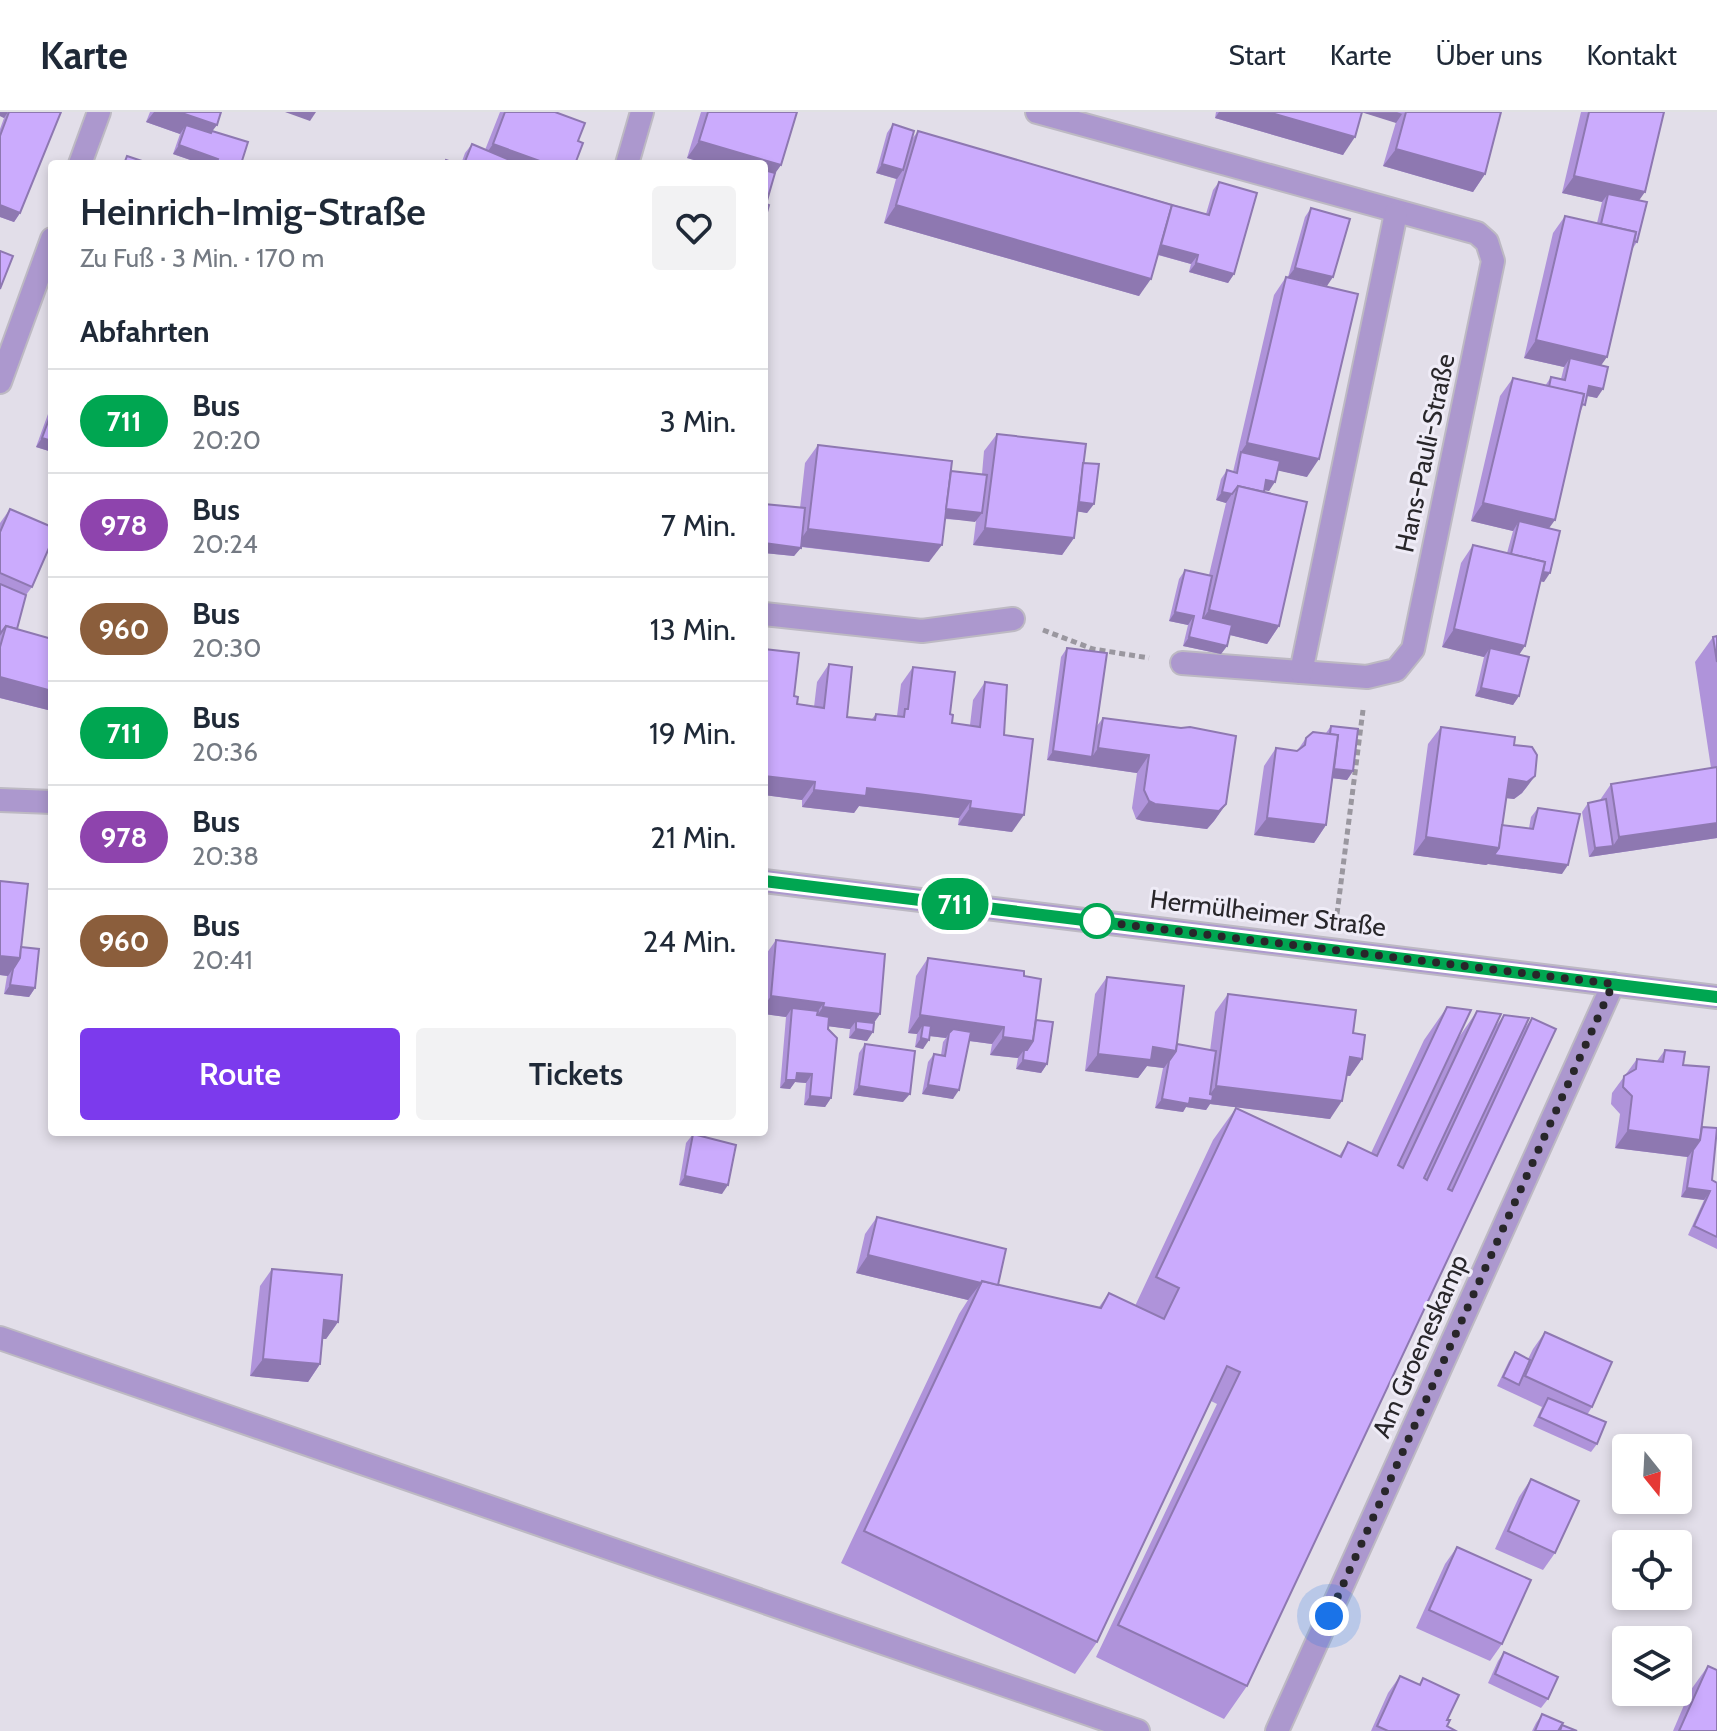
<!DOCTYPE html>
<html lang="de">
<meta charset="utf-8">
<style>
:root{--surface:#fff;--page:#f2f2f3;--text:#1f2937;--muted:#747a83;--line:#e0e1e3;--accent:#7c3aed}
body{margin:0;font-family:Cabin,sans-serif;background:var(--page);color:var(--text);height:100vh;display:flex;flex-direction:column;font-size:30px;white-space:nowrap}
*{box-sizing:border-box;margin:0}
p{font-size:26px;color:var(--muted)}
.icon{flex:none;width:44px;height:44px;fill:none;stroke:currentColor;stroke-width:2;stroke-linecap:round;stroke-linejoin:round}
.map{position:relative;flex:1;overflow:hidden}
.drawer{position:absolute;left:48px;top:48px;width:720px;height:976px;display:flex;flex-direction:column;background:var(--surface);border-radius:8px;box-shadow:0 4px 12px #0003}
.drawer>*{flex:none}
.badge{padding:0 16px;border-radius:26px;font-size:28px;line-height:52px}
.needle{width:52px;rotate:162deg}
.buttons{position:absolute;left:1612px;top:1322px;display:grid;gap:16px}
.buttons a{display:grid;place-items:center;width:80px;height:80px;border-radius:8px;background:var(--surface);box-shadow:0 4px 12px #0003;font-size:40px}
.you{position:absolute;width:40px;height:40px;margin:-20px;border:6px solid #fff;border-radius:50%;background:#1a73e8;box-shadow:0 0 0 12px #1a73e833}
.map>.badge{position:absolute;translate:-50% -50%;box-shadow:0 0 0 4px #fff}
h2{padding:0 32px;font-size:30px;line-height:72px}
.round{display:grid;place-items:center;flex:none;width:84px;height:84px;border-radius:8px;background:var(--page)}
.overview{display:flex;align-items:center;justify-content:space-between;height:136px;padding:0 32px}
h1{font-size:38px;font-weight:600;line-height:60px}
.primary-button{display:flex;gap:16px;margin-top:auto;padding:16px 32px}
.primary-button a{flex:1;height:92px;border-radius:8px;background:var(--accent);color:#fff;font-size:32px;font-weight:600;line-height:92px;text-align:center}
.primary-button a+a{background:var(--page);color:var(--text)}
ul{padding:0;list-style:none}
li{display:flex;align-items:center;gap:24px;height:104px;padding:0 32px;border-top:2px solid var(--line)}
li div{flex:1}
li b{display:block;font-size:30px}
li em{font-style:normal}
li .badge{min-width:88px;font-weight:700;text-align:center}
header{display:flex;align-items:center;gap:48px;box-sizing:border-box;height:112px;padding:0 40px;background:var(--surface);border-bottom:2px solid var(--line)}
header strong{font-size:38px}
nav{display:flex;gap:44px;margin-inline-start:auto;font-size:28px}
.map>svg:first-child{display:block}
</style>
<header>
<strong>Karte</strong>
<nav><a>Start</a><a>Karte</a><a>Über uns</a><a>Kontakt</a></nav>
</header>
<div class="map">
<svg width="1717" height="1619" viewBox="0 0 1717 1619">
<rect width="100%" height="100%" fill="#e2dee9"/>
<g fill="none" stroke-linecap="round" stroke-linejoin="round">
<g stroke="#bdb9c3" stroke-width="26">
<polyline id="service" points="0,1226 1138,1619"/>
</g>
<g stroke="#bdb9c3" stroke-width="26">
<g id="minor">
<polyline points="1037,0 1477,121 1487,130 1493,149 1413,537 1396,558 1367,565 1182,551"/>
<polyline points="80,52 99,0"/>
<polyline points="627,52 642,0"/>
<polyline points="0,270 52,127"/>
<polyline points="764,502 922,519 1013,507"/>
<polyline points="1301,560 1396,101"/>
<polyline points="1277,1619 1613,872"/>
</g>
</g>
<g stroke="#bdb9c3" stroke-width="26">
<g id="tertiary">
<polyline points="0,688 52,690"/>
<polyline points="764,769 1717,885"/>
</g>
</g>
<g stroke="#9a979f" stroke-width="5" stroke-dasharray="6 4" stroke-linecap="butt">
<polyline points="1043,518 1093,537 1149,546"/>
<polyline points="1337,802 1363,598"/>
</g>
<use href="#service" stroke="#ac98ce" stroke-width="22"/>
<use href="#minor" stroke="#ac98ce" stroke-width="22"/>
<use href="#tertiary" stroke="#ac98ce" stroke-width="22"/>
</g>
<g fill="#af93da">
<polygon points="0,0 61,0 20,101 14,110 0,105 0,17 4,6 0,4"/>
<polygon points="150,0 221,0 212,19 241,52 202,52 173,42 180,22 146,10"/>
<polygon points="500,0 555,0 578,29 575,52 461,52 465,41 472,32 485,38"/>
<polygon points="701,0 797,0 781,53 775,61 766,92 764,52 708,52 687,46"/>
<polygon points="1216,0 1501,0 1485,62 1473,80 1383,54 1396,10 1362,0 1343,43 1215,6"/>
<polygon points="1581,0 1664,0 1639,88 1637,130 1631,139 1601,253 1597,286 1587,284 1580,301 1549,416 1544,470 1540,469 1519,542 1519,584 1513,593 1475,584 1484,545 1442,535 1461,451 1473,433 1507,441 1513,419 1471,409 1500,284 1513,266 1545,274 1551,265 1561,267 1564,255 1524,246 1553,121 1565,104 1597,111 1602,90 1562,81"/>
<polygon points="893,12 912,27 918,19 1206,102 1213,78 1219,70 1234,162 1228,171 1189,160 1191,152 1158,143 1139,184 884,111 896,67 876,61 887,21"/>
<polygon points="1311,96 1327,174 1288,165 1305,105"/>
<polygon points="1286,165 1307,365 1278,358 1269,379 1264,378 1279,514 1267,532 1230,523 1227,534 1221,542 1183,534 1188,513 1169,509 1179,467 1185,458 1209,463 1226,391 1216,388 1221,367 1227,358 1233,360 1274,183"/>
<polygon points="52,291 52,340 36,335"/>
<polygon points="997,322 1083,351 1094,392 1087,401 1077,399 1074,426 1062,443 973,433 976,409 945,407 929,450 801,435 794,444 764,441 764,392 800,396 805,351 818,333 951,359 982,362 984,339"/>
<polygon points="10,397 32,475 26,483 17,517 52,527 52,599 0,586 0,411"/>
<polygon points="1717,524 1717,726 1589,745 1582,700 1588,691 1600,688 1611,672 1711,656 1695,550 1713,525"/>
<polygon points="1067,536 1096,615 1103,606 1226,692 1214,709 1207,717 1143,709 1136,707 1132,696 1137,661 1047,648 1061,545"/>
<polygon points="764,537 794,584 797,592 814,595 817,570 829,552 847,605 872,607 876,602 897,604 901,572 913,555 950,602 952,611 970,613 973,588 985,570 1004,623 1012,720 958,713 959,706 905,699 859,694 854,701 802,695 802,688 764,683"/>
<polygon points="1331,614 1353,659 1347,668 1332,666 1326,713 1314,731 1254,723 1264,654 1276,636 1297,639 1306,626 1326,621"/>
<polygon points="1441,615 1514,633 1535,664 1522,681 1514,687 1506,686 1502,713 1529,716 1531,705 1538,696 1562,762 1488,752 1486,753 1413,743 1428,632"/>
<polygon points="0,769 35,876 29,885 4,882 7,864 0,863"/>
<polygon points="776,828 880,902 874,911 867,929 849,926 850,917 828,914 831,986 825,995 804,993 806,971 795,970 790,977 780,976 786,905 764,902 764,845"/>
<polygon points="928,846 1024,864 1047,952 1041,961 1016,957 1018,946 990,943 992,932 969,929 953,987 922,982 928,950 934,942 941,943 943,930 946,926 929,924 923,937 915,935 917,922 908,921 916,864"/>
<polygon points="1107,865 1177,932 1210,939 1215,900 1228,882 1353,921 1362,947 1350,964 1347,964 1330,1007 1210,992 1206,998 1186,995 1183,1000 1155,996 1163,956 1147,954 1138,966 1085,959 1095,882"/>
<polygon points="1447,895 1457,928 1477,899 1493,918 1504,903 1524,917 1532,906 1247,1574 1224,1607 1096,1545 1217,1292 1211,1289 1097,1530 1075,1562 841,1451 959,1202 968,1188 856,1161 865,1122 877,1105 998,1173 1099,1195 1109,1181 1135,1194 1213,1028 1236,996 1339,1044 1348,1030 1371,1041 1424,928"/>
<polygon points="865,932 903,990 853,983 859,941"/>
<polygon points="1665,938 1683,953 1702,1015 1712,1068 1717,1071 1717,1137 1688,1123 1704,1088 1681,1085 1687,1045 1615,1036 1620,1002 1611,992 1612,981 1637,947 1657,949"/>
<polygon points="693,1022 722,1082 679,1073 686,1031"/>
<polygon points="272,1157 338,1210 326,1227 323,1227 320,1252 308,1270 250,1264 260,1174"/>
<polygon points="1545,1220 1592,1295 1587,1303 1597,1332 1591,1340 1533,1314 1542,1295 1497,1274 1509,1249 1515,1240 1528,1247 1533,1237"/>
<polygon points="1531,1367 1555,1441 1543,1458 1495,1437 1519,1385"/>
<polygon points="1457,1435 1502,1532 1490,1549 1416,1516 1445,1452"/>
<polygon points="1504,1540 1548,1587 1541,1596 1488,1571 1498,1549"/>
<polygon points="1708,1554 1717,1619 1673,1619 1690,1579"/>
<polygon points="1400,1564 1419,1573 1423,1566 1447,1608 1447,1614 1456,1619 1371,1619 1388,1581"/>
<polygon points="1542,1602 1562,1613 1577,1619 1532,1619 1536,1611"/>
</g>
<g fill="#8e78b1">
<polygon points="0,0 8,0 4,6 0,4"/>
<polygon points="154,0 179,0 217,13 204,30 186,13 180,22 146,10"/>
<polygon points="285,0 316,0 310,9"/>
<polygon points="1219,0 1268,0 1355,25 1343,43 1215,6"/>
<polygon points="1361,0 1397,0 1402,2 1396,11"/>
<polygon points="699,29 781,53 769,70 764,69 764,52 738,52 738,50 737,52 708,52 687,46"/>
<polygon points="493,32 548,52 489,52 481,49"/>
<polygon points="179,33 218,47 214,52 202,52 173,42"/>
<polygon points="1396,37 1485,62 1473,80 1383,54"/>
<polygon points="882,52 903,58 897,67 876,61"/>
<polygon points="1574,64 1645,80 1633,97 1608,82 1602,90 1562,81"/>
<polygon points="0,93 20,101 14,110 0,105"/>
<polygon points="896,93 1151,167 1139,184 884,111"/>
<polygon points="1158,132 1198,143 1191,152 1152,141"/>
<polygon points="1196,151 1234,162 1228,171 1189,160"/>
<polygon points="1295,156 1333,165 1327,174 1288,165"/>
<polygon points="1536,228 1607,245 1595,262 1570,246 1564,255 1524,246"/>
<polygon points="1589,274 1603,277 1597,286 1583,283"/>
<polygon points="42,326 52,329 52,340 36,335"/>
<polygon points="1247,331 1319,347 1307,365 1239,350 1241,340"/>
<polygon points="1266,368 1275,370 1269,379 1260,377"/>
<polygon points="1222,380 1232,382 1226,391 1216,388"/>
<polygon points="1074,389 1094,392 1087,401 1068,398"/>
<polygon points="1483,391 1555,408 1542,426 1519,409 1513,419 1471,409"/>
<polygon points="941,397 982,401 975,410 934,405"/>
<polygon points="985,416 1074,426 1062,443 973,433"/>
<polygon points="808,417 942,433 929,450 796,434"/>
<polygon points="764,431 801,436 794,444 764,441"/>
<polygon points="1509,452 1550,461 1544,470 1503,461"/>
<polygon points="1209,498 1279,514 1267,532 1197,515"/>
<polygon points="1175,500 1194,504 1188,513 1169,509"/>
<polygon points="1454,517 1525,534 1513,552 1490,536 1484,545 1442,535"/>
<polygon points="1189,525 1227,534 1221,542 1183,534"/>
<polygon points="0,565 52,579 52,599 0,586"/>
<polygon points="1481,576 1519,584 1513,593 1475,584"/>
<polygon points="1098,636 1149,643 1137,661 1047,648 1053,639 1092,645"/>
<polygon points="1329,656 1353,659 1347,668 1323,665"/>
<polygon points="764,664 815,670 802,688 764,683"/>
<polygon points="1535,664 1522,681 1514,687 1497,685 1509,667"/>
<polygon points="867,676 971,689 959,706 859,694 854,701 802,695 814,678"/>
<polygon points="1149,689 1226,692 1214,709 1207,717 1143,709 1136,707"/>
<polygon points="970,696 1024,703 1012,720 958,713"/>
<polygon points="1267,706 1326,713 1314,731 1254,723"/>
<polygon points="1717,711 1717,726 1589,745 1595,736 1613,734 1619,725"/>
<polygon points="1426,725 1499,736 1568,753 1562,762 1488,752 1486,753 1413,743"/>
<polygon points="0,844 20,846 8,864 0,863"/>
<polygon points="10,873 35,876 29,885 4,882"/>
<polygon points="771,884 824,891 811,908 792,896 786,905 764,902 764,894"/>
<polygon points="823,895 880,902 868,919 873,920 867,929 849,926 856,917 856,909 850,917 811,912"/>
<polygon points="920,903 1004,915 992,932 948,926 949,921 946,926 922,923 923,913 917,922 908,921"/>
<polygon points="1003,925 1033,929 1024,943 1024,938 1018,946 990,943"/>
<polygon points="921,926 929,928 923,937 915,935"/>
<polygon points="1153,935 1176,939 1164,956 1147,954 1138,966 1085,959 1098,942"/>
<polygon points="1350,945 1362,947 1350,964 1338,962"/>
<polygon points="1023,948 1047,952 1041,961 1016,957"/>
<polygon points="797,961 812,962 806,971 795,970 790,977 780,976 786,968"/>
<polygon points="928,973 959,978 953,987 922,982"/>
<polygon points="859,974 910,982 903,990 853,983"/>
<polygon points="1216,974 1342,989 1330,1007 1210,992 1206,998 1186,995 1183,1000 1155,996 1162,987 1190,986 1206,988"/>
<polygon points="810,984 831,986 825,995 804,993"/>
<polygon points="1628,1018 1700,1028 1688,1045 1615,1036"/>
<polygon points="685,1064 728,1073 722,1082 679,1073"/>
<polygon points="1687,1076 1710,1079 1704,1088 1681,1085"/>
<polygon points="868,1143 981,1171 968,1188 856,1161"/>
<polygon points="324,1208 338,1210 326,1227 312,1226"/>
<polygon points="263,1247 320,1252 308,1270 250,1264"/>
</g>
<g fill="#cbabfd" stroke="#8e78b1" stroke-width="2">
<polygon points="9,0 61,0 20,101 0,93 0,24"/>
<polygon points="179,0 221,0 217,13"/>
<polygon points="505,0 555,0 585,11 578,29 583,31 575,52 548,52 493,32"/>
<polygon points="708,0 797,0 781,53 699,29"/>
<polygon points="1268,0 1362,0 1355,25"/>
<polygon points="1406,0 1501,0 1485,62 1396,37"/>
<polygon points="1589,0 1664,0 1645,80 1574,64"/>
<polygon points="893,12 914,19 903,58 882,52"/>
<polygon points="186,13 211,21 212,19 248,30 241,52 216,52 218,47 179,33"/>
<polygon points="918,19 1172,93 1151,167 896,93"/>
<polygon points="472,32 519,52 464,52"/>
<polygon points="127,44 151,52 124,52"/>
<polygon points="446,48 457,52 445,52"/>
<polygon points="764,58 775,61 766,92 764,91"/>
<polygon points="1219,70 1257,81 1234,162 1196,151 1198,143 1161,133 1172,93 1209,103"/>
<polygon points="1608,82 1647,90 1637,130 1634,129 1636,120 1601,112"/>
<polygon points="764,91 769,93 764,111"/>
<polygon points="1311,96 1350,107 1333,165 1295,156"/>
<polygon points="1565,104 1636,120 1607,245 1536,228"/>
<polygon points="0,139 13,144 0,177"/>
<polygon points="1286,165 1358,182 1319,347 1247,331"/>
<polygon points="1570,246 1608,255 1603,277 1589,274 1585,293 1582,292 1584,282 1549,275 1551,265 1565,268"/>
<polygon points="1513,266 1584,282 1555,408 1483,391"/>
<polygon points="52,299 52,329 42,326"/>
<polygon points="997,322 1086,332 1074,426 985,416"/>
<polygon points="818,333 952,349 942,433 808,417"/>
<polygon points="1241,340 1280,349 1275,370 1266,368 1264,380 1238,374 1232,382 1222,380 1227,358 1237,361"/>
<polygon points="1083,351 1099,352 1094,392 1079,390"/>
<polygon points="951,359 987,363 982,401 946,397"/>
<polygon points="1238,374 1307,390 1279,514 1209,498"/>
<polygon points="764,392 805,396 801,436 764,431"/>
<polygon points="10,397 52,415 52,429 32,475 0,461 0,420"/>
<polygon points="1519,409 1560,419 1550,461 1543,460 1545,450 1511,442"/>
<polygon points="1473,433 1545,450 1525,534 1454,517"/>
<polygon points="1185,458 1212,464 1203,506 1232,513 1227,534 1189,525 1194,504 1175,500"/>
<polygon points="0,472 26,483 17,517 6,514 0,522"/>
<polygon points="6,514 52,527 52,579 0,565 0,535"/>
<polygon points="1717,524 1717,550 1713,525"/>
<polygon points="1067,536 1107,541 1092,645 1053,639"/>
<polygon points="1490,536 1529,545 1519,584 1481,576"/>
<polygon points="764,537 799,541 794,584 798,585 797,592 824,596 829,552 852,555 847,605 875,608 876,602 904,605 905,597 908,597 913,555 955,560 950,602 953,603 952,611 980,615 985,570 1007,573 1004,623 1033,627 1024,703 970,696 971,689 918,682 867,676 866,684 814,678 815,670 764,664"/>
<polygon points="1103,606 1181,616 1190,615 1236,624 1226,692 1219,699 1155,692 1149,689 1144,678 1149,643 1098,636"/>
<polygon points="1331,614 1358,617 1353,659 1334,657 1338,623 1330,622"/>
<polygon points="1441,615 1515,625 1514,633 1532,635 1537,643 1535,664 1527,670 1509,667 1499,736 1426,725"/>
<polygon points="1313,620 1338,623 1326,713 1267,706 1276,636 1297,639 1305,633 1306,626"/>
<polygon points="1717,655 1717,711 1619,725 1611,672"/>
<polygon points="1606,687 1613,734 1595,736 1588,691"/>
<polygon points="1538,696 1580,702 1568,753 1494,743 1499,736 1502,713 1533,717"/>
<polygon points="0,769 28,772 20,846 0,844"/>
<polygon points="776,828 885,842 880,902 823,895 824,891 771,884"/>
<polygon points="21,835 39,837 35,876 10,873 13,857 20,846"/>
<polygon points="928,846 1024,859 1024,864 1041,867 1033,929 1003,925 1004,915 920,903"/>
<polygon points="1107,865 1184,874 1176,939 1153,935 1151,948 1098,942"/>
<polygon points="1228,882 1356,898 1353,921 1365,923 1362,947 1350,945 1342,989 1216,974"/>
<polygon points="1447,895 1471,898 1398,1053 1403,1056 1477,899 1501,902 1424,1066 1427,1068 1504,903 1529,906 1448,1077 1452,1079 1532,906 1556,917 1247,1574 1118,1513 1240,1260 1227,1254 1097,1530 864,1419 982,1169 1101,1196 1109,1181 1164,1207 1179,1176 1156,1165 1236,996 1341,1045 1348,1030 1377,1044"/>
<polygon points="792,896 818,899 817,903 829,905 828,917 837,926 831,986 810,984 812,962 797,961 796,968 786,968"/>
<polygon points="1036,908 1053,910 1047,952 1023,948 1024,938 1027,938 1033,929"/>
<polygon points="856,909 874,911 873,920 856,917"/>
<polygon points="923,913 931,914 929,928 921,926"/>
<polygon points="953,917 971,920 959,978 928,973 934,942 945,944 949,921"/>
<polygon points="865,932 915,939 910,982 859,974"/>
<polygon points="1177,932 1216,939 1210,982 1213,983 1212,989 1190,986 1189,992 1162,987 1169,949 1176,939"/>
<polygon points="1665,938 1685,940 1683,953 1709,955 1700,1028 1628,1018 1632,984 1623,975 1624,964 1636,957 1637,947 1663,950"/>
<polygon points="1702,1015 1717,1016 1712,1068 1717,1071 1717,1125 1694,1114 1710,1079 1687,1076 1693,1038 1700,1028"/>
<polygon points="693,1022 736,1033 728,1073 685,1064"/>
<polygon points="877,1105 1006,1137 998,1173 982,1169 981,1171 868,1143"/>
<polygon points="272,1157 342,1163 338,1210 324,1208 320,1252 263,1247"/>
<polygon points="1545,1220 1612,1250 1592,1295 1525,1264"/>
<polygon points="1515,1240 1530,1248 1519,1273 1503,1265"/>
<polygon points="1548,1286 1606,1310 1597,1332 1539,1305"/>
<polygon points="1531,1367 1579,1389 1555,1441 1508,1419"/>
<polygon points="1457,1435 1531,1468 1502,1532 1429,1498"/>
<polygon points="1504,1540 1558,1565 1548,1587 1495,1562"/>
<polygon points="1708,1554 1717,1558 1717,1619 1679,1619"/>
<polygon points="1400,1564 1420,1573 1423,1566 1459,1583 1447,1608 1450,1608 1447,1614 1456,1619 1388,1619 1377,1614"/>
<polygon points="1542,1602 1563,1611 1558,1619 1535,1619"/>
<polygon points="1562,1613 1577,1619 1560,1619"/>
</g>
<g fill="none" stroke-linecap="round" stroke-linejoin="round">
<g stroke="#fff" stroke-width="18">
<polyline id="line" points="764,769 1717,885"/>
</g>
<use href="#line" stroke="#00a651" stroke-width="12"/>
<polyline stroke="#28262a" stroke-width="8" stroke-dasharray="0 14.4" points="1097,809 1095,809 1613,872 1329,1504"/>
</g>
<circle fill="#fff" stroke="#00a651" stroke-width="4" cx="1097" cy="809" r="16"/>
<g text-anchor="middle" stroke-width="6" stroke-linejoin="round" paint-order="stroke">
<g font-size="26" fill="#28262a" stroke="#efecf7">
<text transform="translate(1425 341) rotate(-78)" y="9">Hans-Pauli-Straße</text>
<text transform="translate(1268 801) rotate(7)" y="9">Hermülheimer Straße</text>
<text transform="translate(1420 1234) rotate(-66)" y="9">Am Groeneskamp</text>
</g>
</g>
</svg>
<div class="buttons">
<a><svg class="needle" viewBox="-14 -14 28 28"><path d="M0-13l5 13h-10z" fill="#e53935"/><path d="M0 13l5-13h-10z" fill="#747a83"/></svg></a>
<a><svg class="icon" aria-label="locate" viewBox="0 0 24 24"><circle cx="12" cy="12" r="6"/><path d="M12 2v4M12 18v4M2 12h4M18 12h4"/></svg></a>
<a><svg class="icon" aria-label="layers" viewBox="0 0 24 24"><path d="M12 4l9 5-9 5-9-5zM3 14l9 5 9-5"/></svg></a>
</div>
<div class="you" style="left:1329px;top:1504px"></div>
<b class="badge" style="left:955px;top:792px;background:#00a651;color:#fff">711</b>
<section class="drawer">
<div class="overview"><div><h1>Heinrich-Imig-Straße</h1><p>Zu Fuß · 3 Min. · 170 m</p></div><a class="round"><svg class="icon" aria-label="heart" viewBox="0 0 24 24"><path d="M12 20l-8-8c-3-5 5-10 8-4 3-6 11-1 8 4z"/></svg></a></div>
<h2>Abfahrten</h2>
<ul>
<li><span class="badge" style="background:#00a651;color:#fff">711</span><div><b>Bus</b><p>20:20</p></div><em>3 Min.</em></li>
<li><span class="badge" style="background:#8e44ad;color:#fff">978</span><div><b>Bus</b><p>20:24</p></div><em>7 Min.</em></li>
<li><span class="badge" style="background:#8b5e3c;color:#fff">960</span><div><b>Bus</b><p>20:30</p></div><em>13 Min.</em></li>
<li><span class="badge" style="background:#00a651;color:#fff">711</span><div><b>Bus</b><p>20:36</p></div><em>19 Min.</em></li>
<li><span class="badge" style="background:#8e44ad;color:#fff">978</span><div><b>Bus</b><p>20:38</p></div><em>21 Min.</em></li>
<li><span class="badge" style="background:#8b5e3c;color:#fff">960</span><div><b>Bus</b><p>20:41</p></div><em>24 Min.</em></li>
</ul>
<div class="primary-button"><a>Route</a><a>Tickets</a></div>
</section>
</div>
